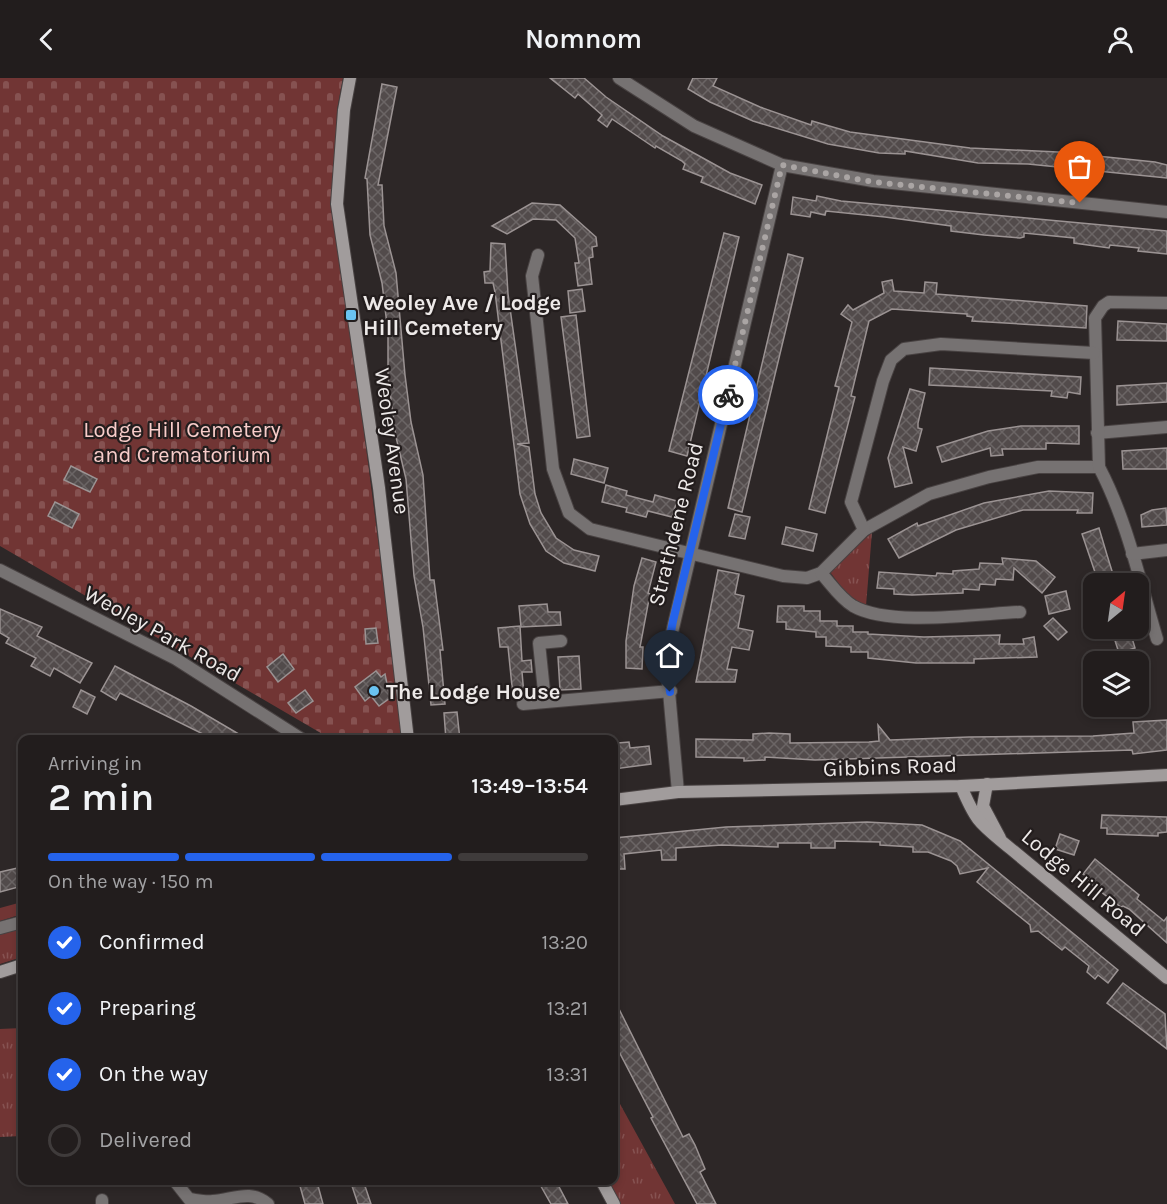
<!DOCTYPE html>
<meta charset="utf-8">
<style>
:root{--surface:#221d1d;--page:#2e2a2a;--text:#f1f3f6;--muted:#a2a2a4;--line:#3f3b3b;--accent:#2563eb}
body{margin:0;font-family:Karla,sans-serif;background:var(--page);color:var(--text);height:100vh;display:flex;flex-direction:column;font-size:22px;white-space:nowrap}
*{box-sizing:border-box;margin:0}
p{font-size:20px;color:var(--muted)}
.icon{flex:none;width:33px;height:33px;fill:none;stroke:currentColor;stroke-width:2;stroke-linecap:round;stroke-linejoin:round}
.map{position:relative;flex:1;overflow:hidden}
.sheet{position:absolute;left:18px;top:657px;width:600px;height:450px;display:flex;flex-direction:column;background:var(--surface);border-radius:12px;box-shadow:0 3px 9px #0003,0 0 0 2px var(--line)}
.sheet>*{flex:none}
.needle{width:39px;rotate:29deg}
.tools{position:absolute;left:1083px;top:495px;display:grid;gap:12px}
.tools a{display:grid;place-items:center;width:66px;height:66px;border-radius:12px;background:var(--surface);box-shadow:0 3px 9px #0003,0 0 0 2px var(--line);font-size:30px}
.pin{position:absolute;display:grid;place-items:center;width:51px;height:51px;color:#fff;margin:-62px -26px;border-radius:50% 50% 50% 0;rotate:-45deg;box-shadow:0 0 6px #0007}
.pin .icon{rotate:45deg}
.courier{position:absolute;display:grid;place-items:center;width:60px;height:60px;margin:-30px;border:4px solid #2563eb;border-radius:50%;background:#fff;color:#222;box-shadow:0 2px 8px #0007}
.head em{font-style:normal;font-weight:600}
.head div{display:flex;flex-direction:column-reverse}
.head{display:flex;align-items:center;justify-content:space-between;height:102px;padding:0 30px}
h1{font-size:39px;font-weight:600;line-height:45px}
.bar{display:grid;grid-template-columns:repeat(4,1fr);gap:9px 6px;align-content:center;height:72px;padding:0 30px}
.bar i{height:8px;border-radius:4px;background:var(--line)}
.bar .current{background:var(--accent)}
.bar p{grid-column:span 4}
ol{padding:0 30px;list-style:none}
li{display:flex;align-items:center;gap:18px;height:66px}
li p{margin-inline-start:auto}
li .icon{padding:6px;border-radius:50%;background:var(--accent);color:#fff;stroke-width:4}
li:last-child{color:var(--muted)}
li i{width:33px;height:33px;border:3px solid var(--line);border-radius:50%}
header{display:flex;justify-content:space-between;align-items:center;height:78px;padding:0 30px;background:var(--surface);font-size:27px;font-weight:600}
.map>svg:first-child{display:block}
.grass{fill:url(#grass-tufts)}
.cemetery{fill:url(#cemetery-stones)}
.building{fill:url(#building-cross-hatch);stroke:#9b9393;stroke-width:1.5}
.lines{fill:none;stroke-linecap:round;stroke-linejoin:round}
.street-casing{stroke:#484242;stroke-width:14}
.secondary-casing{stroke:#484242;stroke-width:14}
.street{stroke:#767272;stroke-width:12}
.secondary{stroke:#a19c9c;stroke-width:12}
.done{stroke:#aaa5a4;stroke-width:6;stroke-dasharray:0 10.8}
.route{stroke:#2563eb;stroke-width:8}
.poi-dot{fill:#6ac3f1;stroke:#231d1d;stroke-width:2}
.labels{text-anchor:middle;stroke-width:4.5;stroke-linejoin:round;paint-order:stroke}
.poi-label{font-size:22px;font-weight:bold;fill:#ede9e8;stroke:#231d1d;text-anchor:start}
.park-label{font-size:22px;fill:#f8cdca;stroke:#231d1d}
.street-label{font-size:22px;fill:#ede9e8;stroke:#231d1d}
</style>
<header><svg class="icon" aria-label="back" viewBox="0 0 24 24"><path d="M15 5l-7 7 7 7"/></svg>Nomnom<svg class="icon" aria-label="person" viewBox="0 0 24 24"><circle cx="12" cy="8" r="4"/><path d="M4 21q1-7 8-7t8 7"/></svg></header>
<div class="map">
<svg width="1167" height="1126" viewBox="0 0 1167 1126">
<defs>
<pattern id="grass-tufts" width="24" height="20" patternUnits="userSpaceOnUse" patternTransform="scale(1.5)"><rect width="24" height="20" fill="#713534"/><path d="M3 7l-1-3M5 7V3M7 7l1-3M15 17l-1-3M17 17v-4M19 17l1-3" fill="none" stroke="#865251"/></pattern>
<pattern id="cemetery-stones" width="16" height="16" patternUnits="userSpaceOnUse" patternTransform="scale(1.5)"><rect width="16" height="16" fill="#713534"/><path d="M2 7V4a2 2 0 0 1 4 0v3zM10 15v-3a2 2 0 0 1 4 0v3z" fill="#865251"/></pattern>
<pattern id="building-cross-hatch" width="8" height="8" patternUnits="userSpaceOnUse" patternTransform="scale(1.5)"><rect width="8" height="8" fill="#524b4b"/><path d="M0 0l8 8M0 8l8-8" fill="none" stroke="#6b6565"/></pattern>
</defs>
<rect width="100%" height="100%" fill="#2d2727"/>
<g class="grass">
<path d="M 872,454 L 866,528 L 848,518 L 830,494 Z"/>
<path d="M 22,824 L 22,836 L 0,843 L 0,830 Z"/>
<path d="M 22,851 L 22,879 L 0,886 L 0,856 Z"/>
<path d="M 22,950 L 22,1058 L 0,1059 L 0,951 Z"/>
<path d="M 614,1015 L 675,1126 L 620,1126 L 608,1103 L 614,1102 Z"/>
</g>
<path class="cemetery" d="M 0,0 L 343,0 L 337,32 L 335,131 L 404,661 L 331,661 L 0,468 Z"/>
<g class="building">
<path d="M 550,0 L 584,0 L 606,19 L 663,58 L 730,95 L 762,107 L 755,126 L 701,104 L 703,99 L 683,91 L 685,86 L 682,83 L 656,68 L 655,70 L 612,41 L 607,49 L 598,42 L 602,37 L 578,16 L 575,20 Z"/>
<path d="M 693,0 L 717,0 L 713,8 L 760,29 L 811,47 L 812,43 L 850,54 L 970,70 L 1058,74 L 1155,84 L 1167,87 L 1167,100 L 1028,86 L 978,85 L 905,73 L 905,76 L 879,75 L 828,66 L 753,43 L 710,24 L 688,11 Z"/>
<path d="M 382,6 L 397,9 L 378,107 L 382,107 L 384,148 L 396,195 L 405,297 L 411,344 L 423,397 L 430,502 L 434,502 L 443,572 L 440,572 L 445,626 L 431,627 L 423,549 L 414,498 L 406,401 L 396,359 L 388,299 L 388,255 L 382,205 L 370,157 L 367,101 L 365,100 Z"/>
<path d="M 817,118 L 841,123 L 1167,153 L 1167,176 L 1138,173 L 1139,170 L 1110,167 L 1109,170 L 1074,165 L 1074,160 L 1024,155 L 1024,159 L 1020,160 L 984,157 L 951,153 L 951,148 L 885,139 L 826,133 L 825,137 L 811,134 L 810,139 L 791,136 L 793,119 L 816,123 Z"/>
<path d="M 532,125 L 560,127 L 596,159 L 597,168 L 592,169 L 593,179 L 589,180 L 592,206 L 578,208 L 575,185 L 579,185 L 575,160 L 556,142 L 533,141 L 507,156 L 492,148 Z"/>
<path d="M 724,155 L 739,159 L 687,378 L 669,373 Z"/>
<path d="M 491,165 L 505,166 L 508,216 L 529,365 L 517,366 L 529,369 L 535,416 L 541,435 L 556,460 L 574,472 L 599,478 L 595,493 L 564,485 L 546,473 L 530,446 L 520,416 L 495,214 L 493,205 L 485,205 L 484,194 L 490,193 Z"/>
<path d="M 788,176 L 803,180 L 742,434 L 728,430 Z"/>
<path d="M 892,202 L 894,213 L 924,215 L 925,204 L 937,205 L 936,216 L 1087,228 L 1086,250 L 972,243 L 973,239 L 967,238 L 967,236 L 892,231 L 869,243 L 851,318 L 855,319 L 825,435 L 809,431 L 839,309 L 835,308 L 852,244 L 841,236 L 848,227 L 853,232 L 884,215 L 882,204 Z"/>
<path d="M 582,211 L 585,233 L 570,235 L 568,213 Z"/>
<path d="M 576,237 L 590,358 L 577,360 L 561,239 Z"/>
<path d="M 1118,243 L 1167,246 L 1167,263 L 1117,262 Z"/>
<path d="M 930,290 L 1081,299 L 1080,316 L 1068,314 L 1067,320 L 1051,318 L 1052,313 L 929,307 Z"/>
<path d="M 1167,305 L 1167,324 L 1117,327 L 1117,308 Z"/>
<path d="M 910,311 L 925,315 L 918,345 L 918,350 L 922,351 L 916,373 L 903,369 L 912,405 L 895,409 L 888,380 Z"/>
<path d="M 1021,348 L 1079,348 L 1079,366 L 1046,365 L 1046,371 L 1002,371 L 1003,377 L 991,378 L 990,370 L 942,384 L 937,369 L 988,353 Z"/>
<path d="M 1167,370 L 1167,391 L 1123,391 L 1122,373 Z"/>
<path d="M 574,381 L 608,390 L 604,405 L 571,396 Z"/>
<path d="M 71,388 L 97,401 L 90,414 L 64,402 Z"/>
<path d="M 606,407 L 627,413 L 626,417 L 653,424 L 655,417 L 677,423 L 672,439 L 648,433 L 646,439 L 626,434 L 627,430 L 602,424 Z"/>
<path d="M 1049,413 L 1093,415 L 1092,435 L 1077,435 L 1078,432 L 1023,432 L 956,452 L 899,480 L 888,461 L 917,445 L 918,448 L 984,425 Z"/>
<path d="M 55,424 L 79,436 L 72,450 L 48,438 Z"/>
<path d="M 1166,430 L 1167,447 L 1142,449 L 1141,437 L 1152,432 Z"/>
<path d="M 735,436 L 750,439 L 745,461 L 729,458 Z"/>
<path d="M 786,449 L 817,456 L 813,473 L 782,466 Z"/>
<path d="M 1099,450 L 1107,477 L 1116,506 L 1099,506 L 1082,456 Z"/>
<path d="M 642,480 L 656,484 L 648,515 L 650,516 L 640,569 L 643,569 L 642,591 L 626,590 L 626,563 L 634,508 Z"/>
<path d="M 1002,480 L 1036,483 L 1055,499 L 1042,515 L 1014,490 L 1013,502 L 996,501 L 995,507 L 980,506 L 979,512 L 963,511 L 963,515 L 912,517 L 894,516 L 894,511 L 877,510 L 879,494 L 936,498 L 937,495 L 953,496 L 953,493 L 979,491 L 980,485 L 1003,486 Z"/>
<path d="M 718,492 L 739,496 L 735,516 L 744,518 L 738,550 L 753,553 L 749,572 L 732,569 L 727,591 L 737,592 L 735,604 L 696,604 Z"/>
<path d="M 1066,513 L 1070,531 L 1049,536 L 1045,518 Z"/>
<path d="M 547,526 L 548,534 L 560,534 L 561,547 L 521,549 L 519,528 Z"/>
<path d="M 778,528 L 804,528 L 804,533 L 820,533 L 820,543 L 837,543 L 837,548 L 853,548 L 853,554 L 868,554 L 868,556 L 924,559 L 1000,557 L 999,566 L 1024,566 L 1023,561 L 1034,559 L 1037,579 L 974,581 L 974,585 L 916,585 L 868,580 L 868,574 L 851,574 L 851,569 L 826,568 L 826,559 L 816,559 L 816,554 L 786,551 L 786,544 L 777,544 Z"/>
<path d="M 0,531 L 42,549 L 37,558 L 92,585 L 80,605 L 54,590 L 50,598 L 31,588 L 36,580 L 6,565 L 9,560 L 0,555 Z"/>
<path d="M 1053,540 L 1067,554 L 1058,562 L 1044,548 Z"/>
<path d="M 520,548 L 522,583 L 531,582 L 532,594 L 522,594 L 524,617 L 513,618 L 508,569 L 500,569 L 498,550 Z"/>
<path d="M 376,550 L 378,565 L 366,566 L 365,551 Z"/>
<path d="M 1111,550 L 1129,550 L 1135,570 L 1119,575 Z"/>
<path d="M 283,576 L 294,591 L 278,604 L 267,589 Z"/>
<path d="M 579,578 L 581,611 L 560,612 L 558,579 Z"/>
<path d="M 115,588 L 191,628 L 249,662 L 215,662 L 120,615 L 116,622 L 101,613 Z"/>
<path d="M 376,593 L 381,599 L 385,596 L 390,620 L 379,628 L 371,618 L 365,623 L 355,609 Z"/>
<path d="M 81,612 L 95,619 L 87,636 L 73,629 Z"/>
<path d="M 305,612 L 313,623 L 296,635 L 288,625 Z"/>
<path d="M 457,634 L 460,662 L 446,662 L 444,635 Z"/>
<path d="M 1167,642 L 1167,672 L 1133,676 L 1132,672 L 815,682 L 765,679 L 765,682 L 744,683 L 744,680 L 696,679 L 696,661 L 753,662 L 753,656 L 769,655 L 790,656 L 790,665 L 869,664 L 879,663 L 878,647 L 890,662 L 969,659 L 1093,658 L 1134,655 L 1133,644 Z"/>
<path d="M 629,664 L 630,670 L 649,668 L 651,686 L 614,691 L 614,676 L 619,675 L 618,665 Z"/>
<path d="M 1102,737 L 1167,739 L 1167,754 L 1158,755 L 1158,758 L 1107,756 L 1107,750 L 1101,750 Z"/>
<path d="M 867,744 L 922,747 L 960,763 L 1118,892 L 1108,905 L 1098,897 L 1095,901 L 1087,894 L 1089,888 L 1065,869 L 1062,872 L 1038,853 L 1031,854 L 1030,847 L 977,804 L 988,790 L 960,796 L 957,788 L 951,783 L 928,774 L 913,774 L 913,769 L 880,767 L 880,764 L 835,763 L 835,770 L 811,770 L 811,765 L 778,765 L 778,769 L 722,767 L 676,770 L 676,782 L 662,782 L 661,772 L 624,776 L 625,791 L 614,791 L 614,760 L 726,749 Z"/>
<path d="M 1060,756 L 1079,763 L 1074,777 L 1055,771 Z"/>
<path d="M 1095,781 L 1139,817 L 1137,821 L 1164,843 L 1167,839 L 1167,865 L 1129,831 L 1123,828 L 1121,829 L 1088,804 L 1090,801 L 1083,796 Z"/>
<path d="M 22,789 L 22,808 L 0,814 L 0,794 Z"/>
<path d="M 1123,905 L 1165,936 L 1167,971 L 1107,925 Z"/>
<path d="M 614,921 L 683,1059 L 689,1056 L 695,1067 L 705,1091 L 700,1094 L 716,1126 L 697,1126 L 651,1040 L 653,1039 L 614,964 Z"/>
<path d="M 350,1102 L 363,1102 L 371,1126 L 358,1126 Z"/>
<path d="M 538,1103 L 556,1103 L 568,1126 L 551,1126 Z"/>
<path d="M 317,1104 L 323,1126 L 305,1126 L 300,1108 Z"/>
</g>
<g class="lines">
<defs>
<g id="street">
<path d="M 619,0 L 694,48 L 782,87 L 873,103 L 1167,134"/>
<path d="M 538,177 L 532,198 L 553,391 L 569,435 L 590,451 L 783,498 L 807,500 L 821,495 L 864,452 L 929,416 L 989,399 L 1038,389 L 1099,389 C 1127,442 1140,504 1157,561"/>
<path d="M 1097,355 L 1167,349"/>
<path d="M 1099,389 L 1095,240 L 1103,228 L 1109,224 L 1167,225"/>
<path d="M 864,452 L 851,424 L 883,303 L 891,282 L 904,271 L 941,266 L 1094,275"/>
<path d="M 1132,476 L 1167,472"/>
<path d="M 0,492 L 176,581 L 303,662"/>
<path d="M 821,495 C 831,506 840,520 853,528 C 889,549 977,536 1020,534"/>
<path d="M 545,623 L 539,565 L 561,563"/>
<path d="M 523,626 L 671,613"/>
<path d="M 678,714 L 666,580 L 782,87"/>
<path d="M 0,850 L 22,844"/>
<path d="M 174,1102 L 189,1121 C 197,1122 205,1124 213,1123 C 235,1121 250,1111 268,1126"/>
<path d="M 102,1122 L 102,1126"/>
</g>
<g id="secondary">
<path d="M 350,0 L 344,32 L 337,126 L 379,410 L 408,662"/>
<path d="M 987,706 L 983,728 L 1000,760"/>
<path d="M 961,708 C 977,746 980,745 1011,771 L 1167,900"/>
<path d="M 614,722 L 678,714 L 961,708 L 1167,697"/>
<path d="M 0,894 L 22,887"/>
<path d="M 601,1102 L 614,1126"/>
</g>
</defs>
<use href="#street" class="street-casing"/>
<use href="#secondary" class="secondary-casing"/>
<use href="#street" class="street"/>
<use href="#secondary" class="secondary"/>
</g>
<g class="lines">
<path class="done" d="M 728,317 L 782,87 L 873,104 L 1080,125"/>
<path class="route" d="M 670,614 L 666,580 L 673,543 L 728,317"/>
</g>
<g class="poi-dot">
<rect x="345" y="231" width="12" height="12" rx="3"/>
<circle cx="374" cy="613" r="6"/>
</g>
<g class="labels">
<g class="poi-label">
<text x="363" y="232">Weoley Ave / Lodge<tspan x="363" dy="25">Hill Cemetery</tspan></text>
<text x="386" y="621">The Lodge House</text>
</g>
<g class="park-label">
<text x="182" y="359">Lodge Hill Cemetery<tspan x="182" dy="25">and Crematorium</tspan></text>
</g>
<g class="street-label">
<text transform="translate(393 363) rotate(82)" y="8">Weoley Avenue</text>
<text transform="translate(675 446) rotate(-76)" y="8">Strathdene Road</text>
<text transform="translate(163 555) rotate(29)" y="8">Weoley Park Road</text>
<text transform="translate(890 688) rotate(-2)" y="8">Gibbins Road</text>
<text transform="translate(1084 804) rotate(40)" y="8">Lodge Hill Road</text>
</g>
</g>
</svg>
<div class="tools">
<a><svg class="needle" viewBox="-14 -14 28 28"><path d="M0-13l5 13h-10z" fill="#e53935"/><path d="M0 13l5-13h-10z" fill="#a2a2a4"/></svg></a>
<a><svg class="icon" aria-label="layers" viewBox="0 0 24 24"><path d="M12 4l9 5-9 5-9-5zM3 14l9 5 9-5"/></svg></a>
</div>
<div class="pin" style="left:1080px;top:125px;background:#ea580c"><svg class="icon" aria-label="bag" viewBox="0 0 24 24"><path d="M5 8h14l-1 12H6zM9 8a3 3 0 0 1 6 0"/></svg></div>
<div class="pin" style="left:670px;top:614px;background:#1f2937"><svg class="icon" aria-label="home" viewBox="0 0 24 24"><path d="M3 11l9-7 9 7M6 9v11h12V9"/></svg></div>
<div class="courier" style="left:728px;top:317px"><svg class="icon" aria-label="bike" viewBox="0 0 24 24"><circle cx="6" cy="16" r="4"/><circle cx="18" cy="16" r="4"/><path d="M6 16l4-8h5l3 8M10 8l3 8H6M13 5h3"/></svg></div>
<section class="sheet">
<div class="head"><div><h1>2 min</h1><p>Arriving in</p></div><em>13:49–13:54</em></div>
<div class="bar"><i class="current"></i><i class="current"></i><i class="current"></i><i></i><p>On the way · 150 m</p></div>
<ol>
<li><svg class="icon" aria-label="check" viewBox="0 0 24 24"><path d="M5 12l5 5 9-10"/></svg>Confirmed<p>13:20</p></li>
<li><svg class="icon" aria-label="check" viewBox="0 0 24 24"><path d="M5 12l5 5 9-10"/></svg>Preparing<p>13:21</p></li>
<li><svg class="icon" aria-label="check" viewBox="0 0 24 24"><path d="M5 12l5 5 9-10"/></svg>On the way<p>13:31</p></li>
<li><i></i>Delivered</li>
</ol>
</section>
</div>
